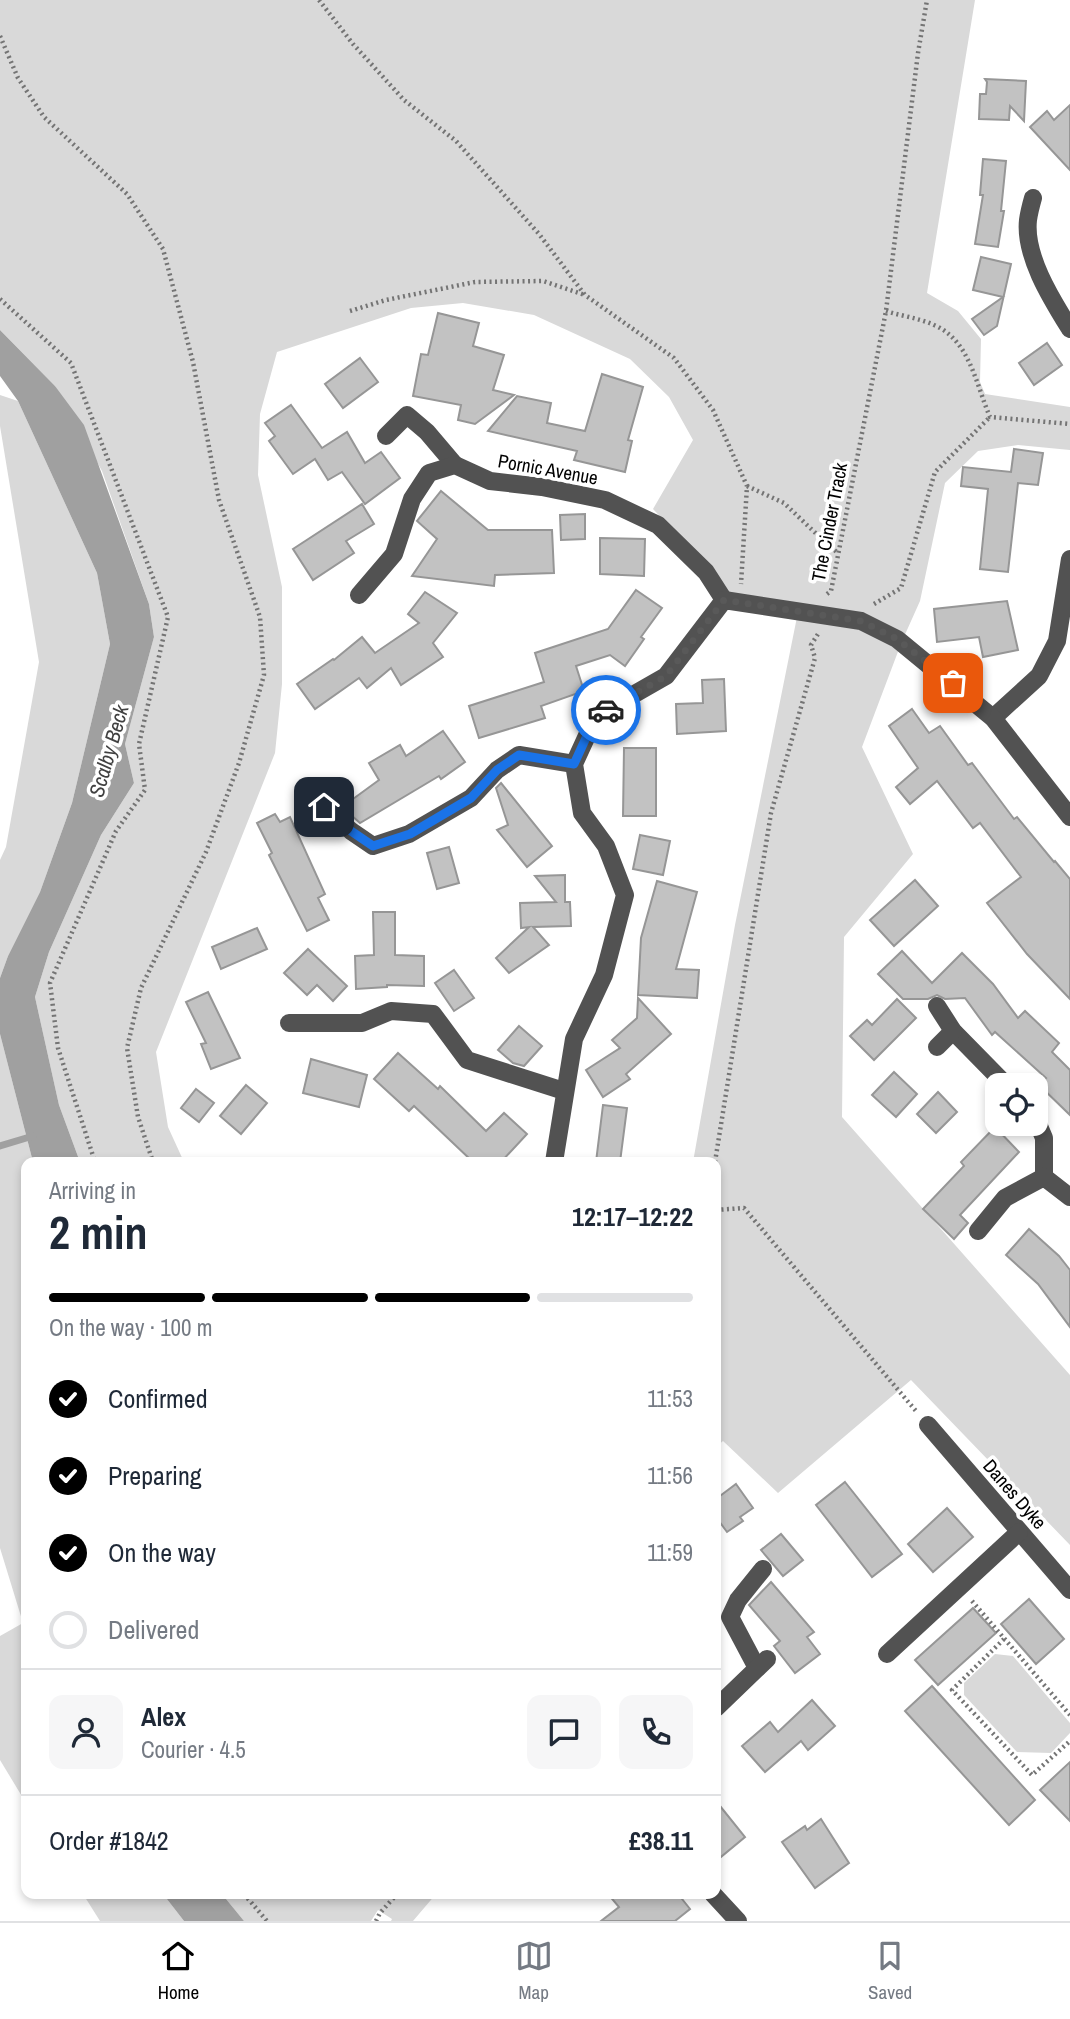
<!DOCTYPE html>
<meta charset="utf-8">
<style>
:root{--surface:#fff;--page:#f6f6f7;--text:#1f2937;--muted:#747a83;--line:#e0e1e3;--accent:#000}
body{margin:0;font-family:"Archivo Narrow",sans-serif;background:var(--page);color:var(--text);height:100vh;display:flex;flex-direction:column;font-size:26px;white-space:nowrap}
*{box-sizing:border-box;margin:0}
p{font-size:23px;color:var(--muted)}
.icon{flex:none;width:38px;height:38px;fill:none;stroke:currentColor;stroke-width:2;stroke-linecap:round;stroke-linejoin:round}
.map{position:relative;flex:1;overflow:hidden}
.details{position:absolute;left:21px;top:1157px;width:700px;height:742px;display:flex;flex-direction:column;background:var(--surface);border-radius:14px;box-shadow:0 4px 10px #0003}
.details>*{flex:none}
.tools{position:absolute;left:985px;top:1073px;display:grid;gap:14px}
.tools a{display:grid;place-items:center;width:63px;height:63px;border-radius:14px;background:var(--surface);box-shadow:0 4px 10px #0003;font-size:35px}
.pin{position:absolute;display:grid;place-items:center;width:60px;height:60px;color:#fff;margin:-30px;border-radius:14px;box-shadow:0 4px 10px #0006}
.courier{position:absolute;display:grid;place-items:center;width:70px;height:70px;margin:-35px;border:5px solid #1a73e8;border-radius:50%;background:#fff;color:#222;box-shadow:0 2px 9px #0007}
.summary em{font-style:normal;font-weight:700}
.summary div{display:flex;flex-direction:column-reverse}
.summary{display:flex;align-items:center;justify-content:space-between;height:119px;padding:0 28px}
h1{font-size:46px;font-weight:700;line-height:52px}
.bar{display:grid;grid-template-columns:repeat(4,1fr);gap:10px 7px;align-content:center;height:84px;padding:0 28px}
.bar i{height:9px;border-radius:5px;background:var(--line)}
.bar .on{background:var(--accent)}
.bar p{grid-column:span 4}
.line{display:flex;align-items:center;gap:18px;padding:0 28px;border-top:2px solid var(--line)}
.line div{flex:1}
.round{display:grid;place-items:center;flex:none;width:74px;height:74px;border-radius:14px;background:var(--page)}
ol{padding:0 28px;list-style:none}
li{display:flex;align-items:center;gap:21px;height:77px}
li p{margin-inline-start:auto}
li .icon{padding:7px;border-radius:50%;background:var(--accent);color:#fff;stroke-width:4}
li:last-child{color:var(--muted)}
li i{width:38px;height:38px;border:4px solid var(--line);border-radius:50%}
.menu{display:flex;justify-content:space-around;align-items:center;height:98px;border-top:2px solid var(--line);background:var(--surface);font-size:19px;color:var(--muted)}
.menu a{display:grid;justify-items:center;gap:4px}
.menu .on{color:var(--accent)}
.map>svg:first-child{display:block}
.green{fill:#d9d9d9}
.water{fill:#a0a0a0}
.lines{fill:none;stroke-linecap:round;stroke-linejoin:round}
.stream{stroke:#a0a0a0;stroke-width:7}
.building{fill:#c2c2c2;stroke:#969696;stroke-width:2}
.path{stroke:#747474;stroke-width:4.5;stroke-dasharray:2 3.5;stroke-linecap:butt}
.minor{stroke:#525252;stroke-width:18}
.done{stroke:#595959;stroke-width:7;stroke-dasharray:0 12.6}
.route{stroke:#1a73e8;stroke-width:9}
.labels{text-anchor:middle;stroke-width:7;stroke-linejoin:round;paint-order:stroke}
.street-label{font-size:19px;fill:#000;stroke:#fff}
.water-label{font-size:21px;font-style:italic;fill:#414141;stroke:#fff}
</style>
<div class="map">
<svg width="1070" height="1921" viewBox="0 0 1070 1921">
<rect width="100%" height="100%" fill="#fff"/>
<g class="green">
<path d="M 0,0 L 975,0 L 927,293 L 958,311 L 981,339 L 980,382 L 985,394 L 1070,407 L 1070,450 L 1018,445 L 978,451 L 945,483 L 920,601 L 903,639 L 728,596 L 710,569 L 653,509 L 693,440 L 669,397 L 630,359 L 534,315 L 463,303 L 411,308 L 277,352 L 260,414 L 258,475 L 282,587 L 282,684 L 275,753 L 156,1052 L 168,1127 L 184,1162 L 80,1162 L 59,1105 L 35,997 L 49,952 L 101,835 L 134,783 L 125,744 L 154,637 L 149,604 L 102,471 L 55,386 L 0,330 Z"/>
<path d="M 0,395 L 18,401 L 97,573 L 110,644 L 72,803 L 40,892 L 8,956 L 0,978 L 0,860 L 6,847 L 39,662 L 0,426 Z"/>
<path d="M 797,617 L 857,627 L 899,649 L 862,747 L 913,854 L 844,937 L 842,1117 L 1070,1375 L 1070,1545 L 911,1380 L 778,1493 L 723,1441 L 716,1447 L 716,1162 L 693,1162 L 735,925 Z"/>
<path d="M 0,1034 L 33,1162 L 26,1162 L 26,1803 L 0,1760 L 0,1636 L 23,1623 L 0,1548 Z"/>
<path d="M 995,1654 L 1013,1656 L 1070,1723 L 1070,1733 L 1051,1753 L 1017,1752 L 964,1695 L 964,1683 Z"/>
<path d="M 83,1894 L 163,1894 L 184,1921 L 100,1921 Z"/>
<path d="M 222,1894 L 436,1894 L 413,1921 L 391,1921 L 392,1919 L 378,1910 L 371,1921 L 244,1921 Z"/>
</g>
<g class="water">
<path d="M 0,330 L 55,386 L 84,425 L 149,604 L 154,637 L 125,744 L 134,783 L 101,835 L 49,952 L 35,997 L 59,1105 L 80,1162 L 33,1162 L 0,1034 L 0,978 L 8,956 L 40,892 L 72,803 L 110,644 L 97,573 L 18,401 L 0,376 Z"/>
<path d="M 163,1894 L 222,1894 L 244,1921 L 184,1921 Z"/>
</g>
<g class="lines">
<path class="stream" d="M 0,1146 L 33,1136"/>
</g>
<g class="building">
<path d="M 985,79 L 1026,81 L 1024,121 L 1010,106 L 1009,120 L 979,119 L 980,94 L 986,94 L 987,82 Z"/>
<path d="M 1070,105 L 1070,170 L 1030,127 L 1047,111 L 1054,120 Z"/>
<path d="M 983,159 L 1006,161 L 1001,211 L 1004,211 L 998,247 L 975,244 L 983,195 L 980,195 Z"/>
<path d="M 981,257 L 1011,264 L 997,326 L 984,335 L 972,319 L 1003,297 L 973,290 Z"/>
<path d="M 438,313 L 479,323 L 473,346 L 504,355 L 493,390 L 514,395 L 475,424 L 458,420 L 461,405 L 413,396 L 421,354 L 428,355 Z"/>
<path d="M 1047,343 L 1062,365 L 1034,385 L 1019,363 Z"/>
<path d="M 360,358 L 378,382 L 343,408 L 325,384 Z"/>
<path d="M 602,374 L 643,387 L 628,440 L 632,441 L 625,472 L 574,460 L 577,451 L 488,431 L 517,396 L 551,403 L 547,423 L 585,431 Z"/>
<path d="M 291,405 L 322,448 L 347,432 L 365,463 L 381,452 L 400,478 L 365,504 L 342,472 L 328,480 L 315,459 L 293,474 L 269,441 L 275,436 L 265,423 Z"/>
<path d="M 1014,449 L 1043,453 L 1038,485 L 1018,483 L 1008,572 L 980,569 L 988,489 L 961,486 L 963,467 L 1011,472 Z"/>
<path d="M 441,491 L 488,530 L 552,530 L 554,573 L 495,575 L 494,586 L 412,576 L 437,539 L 417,521 Z"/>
<path d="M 362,504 L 374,524 L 346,541 L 354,553 L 313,580 L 293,549 Z"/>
<path d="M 585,514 L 585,539 L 561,540 L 560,515 Z"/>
<path d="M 600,538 L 645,539 L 644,576 L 600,574 Z"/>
<path d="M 636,590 L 662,608 L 641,637 L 644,639 L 625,666 L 610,655 L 576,666 L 584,691 L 541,706 L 545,718 L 479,738 L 469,706 L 544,682 L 535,653 L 608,629 Z"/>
<path d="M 425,592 L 457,613 L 433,643 L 443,657 L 401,685 L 391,668 L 367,688 L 359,678 L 315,709 L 297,684 L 333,659 L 334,660 L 362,637 L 375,653 L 419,623 L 408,614 Z"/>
<path d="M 1007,601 L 1018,650 L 983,657 L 979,637 L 937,642 L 934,609 Z"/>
<path d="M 724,679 L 726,731 L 677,734 L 676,704 L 703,703 L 702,680 Z"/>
<path d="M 912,709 L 929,733 L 940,726 L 968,765 L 972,763 L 1014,819 L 1017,817 L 1054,862 L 1055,861 L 1070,879 L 1070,999 L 1027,954 L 987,903 L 1021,877 L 980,823 L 973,828 L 937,781 L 910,804 L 896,787 L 918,768 L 889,726 Z"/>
<path d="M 443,731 L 465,762 L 441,779 L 439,776 L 360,823 L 342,807 L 379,780 L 369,763 L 400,745 L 406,756 Z"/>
<path d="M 624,748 L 656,748 L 656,816 L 623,816 Z"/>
<path d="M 501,783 L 552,846 L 527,867 L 497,830 L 508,825 L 496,788 Z"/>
<path d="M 275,814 L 280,822 L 290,817 L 325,894 L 318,898 L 329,920 L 307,931 L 269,855 L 272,853 L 257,823 Z"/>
<path d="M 640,835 L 670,841 L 663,875 L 633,869 Z"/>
<path d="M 449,847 L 459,883 L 437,889 L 427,853 Z"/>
<path d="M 565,875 L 565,902 L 570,902 L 571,926 L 533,927 L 549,945 L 509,973 L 496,958 L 529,927 L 521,928 L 520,903 L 556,902 L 535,876 Z"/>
<path d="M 915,880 L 938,906 L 894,946 L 870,920 Z"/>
<path d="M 657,881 L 697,892 L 676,969 L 699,970 L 697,998 L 638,995 L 641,938 Z"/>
<path d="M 373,912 L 395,912 L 395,955 L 424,956 L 424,986 L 387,985 L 387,987 L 356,989 L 355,956 L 374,955 Z"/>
<path d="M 257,928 L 267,949 L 221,969 L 212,947 Z"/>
<path d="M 308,949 L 347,986 L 333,1001 L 317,985 L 307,995 L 284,973 Z"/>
<path d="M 902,951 L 932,983 L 962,953 L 993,984 L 1018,1018 L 1025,1011 L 1059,1043 L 1052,1052 L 1070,1070 L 1070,1115 L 1039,1085 L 1046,1078 L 995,1032 L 992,1035 L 965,998 L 945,999 L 937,995 L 928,999 L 903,999 L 878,974 Z"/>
<path d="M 454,970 L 474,998 L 454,1011 L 435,983 Z"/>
<path d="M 208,992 L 240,1058 L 211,1069 L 201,1044 L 206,1043 L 186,1002 Z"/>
<path d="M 638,998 L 671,1034 L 626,1074 L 630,1079 L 603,1097 L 586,1070 L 620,1048 L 612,1040 L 637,1018 Z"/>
<path d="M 897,999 L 916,1018 L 874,1060 L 850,1036 L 867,1020 L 872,1025 Z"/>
<path d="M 519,1026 L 542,1046 L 524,1066 L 513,1063 L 498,1050 Z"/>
<path d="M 398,1053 L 438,1089 L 440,1086 L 486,1131 L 504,1113 L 527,1134 L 501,1162 L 473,1162 L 414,1106 L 409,1111 L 374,1079 Z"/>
<path d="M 311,1059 L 367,1075 L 359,1107 L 303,1093 Z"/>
<path d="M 894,1072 L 917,1094 L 896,1117 L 872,1095 Z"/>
<path d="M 246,1085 L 267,1103 L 241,1134 L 220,1116 Z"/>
<path d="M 196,1089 L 214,1103 L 199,1122 L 181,1108 Z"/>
<path d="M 938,1092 L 957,1112 L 936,1133 L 917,1114 Z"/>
<path d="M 603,1105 L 627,1108 L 620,1162 L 596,1162 Z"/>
<path d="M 995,1127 L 1019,1152 L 960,1215 L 968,1223 L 954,1239 L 923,1209 L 964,1166 L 961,1162 Z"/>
<path d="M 1029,1229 L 1059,1256 L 1070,1270 L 1070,1327 L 1038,1284 L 1006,1255 Z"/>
<path d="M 845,1482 L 902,1554 L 872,1577 L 816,1505 Z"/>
<path d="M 736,1484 L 753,1508 L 740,1517 L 743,1521 L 727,1532 L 716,1517 L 716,1499 Z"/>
<path d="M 947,1508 L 973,1537 L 933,1572 L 908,1544 Z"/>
<path d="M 781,1534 L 803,1560 L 783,1576 L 761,1550 Z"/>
<path d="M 771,1582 L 814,1632 L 807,1637 L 820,1654 L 795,1673 L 774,1646 L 780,1641 L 749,1605 Z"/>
<path d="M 1029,1599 L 1064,1639 L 1036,1664 L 1001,1624 Z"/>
<path d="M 973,1608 L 996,1633 L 938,1685 L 915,1660 Z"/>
<path d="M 932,1686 L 1035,1800 L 1009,1825 L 905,1711 Z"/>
<path d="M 812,1700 L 835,1726 L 808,1750 L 801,1741 L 765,1772 L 742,1746 L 770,1722 L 778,1732 Z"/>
<path d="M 1070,1762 L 1070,1821 L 1040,1790 Z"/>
<path d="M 716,1801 L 745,1837 L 716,1861 Z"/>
<path d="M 821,1819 L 849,1863 L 815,1888 L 782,1842 L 805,1826 L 807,1830 Z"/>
<path d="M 608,1894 L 678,1894 L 690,1909 L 675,1921 L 601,1921 L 619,1907 Z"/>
</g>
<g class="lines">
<g class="path">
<path d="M 319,0 L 353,44 L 404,100 L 456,141 L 539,234 L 585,295 L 674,358 L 713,410 L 747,486 L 741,584"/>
<path d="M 0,36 L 18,78 L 44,117 L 127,194 L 163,249 L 193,362 L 219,500 L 260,617 L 264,675 L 239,763 L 206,852 L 141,988 L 127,1048 L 138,1117 L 153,1162"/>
<path d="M 0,299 L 71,363 L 168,617 L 139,744 L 145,790 L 116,831 L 50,983 L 58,1048 L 95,1162"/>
<path d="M 350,311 L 386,300 L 475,282 L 543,281 L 585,295"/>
<path d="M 886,311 C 901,316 919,318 934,325 C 970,340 976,385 990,417 L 1070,424"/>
<path d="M 747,486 L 784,503 L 828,545 L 838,553"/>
<path d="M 827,594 L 831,591 L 886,311 L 918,53 L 927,0"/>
<path d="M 874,604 L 901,588 L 935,472 L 990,417"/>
<path d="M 715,1162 L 771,813 L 815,658 L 811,645 L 818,634"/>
<path d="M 716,1210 L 744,1208 L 916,1411"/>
<path d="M 972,1601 L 1070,1715"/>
<path d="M 1004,1639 L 952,1690 L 1032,1775 L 1070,1741"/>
<path d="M 244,1894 L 267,1921"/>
<path d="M 376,1921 L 380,1913 L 397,1894"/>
</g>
<g class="minor">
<path d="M 1033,198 C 1031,205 1029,213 1028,220 C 1024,256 1052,300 1070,329"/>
<path d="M 386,436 L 407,415 L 427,432 L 455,465"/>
<path d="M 359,595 L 394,554 L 412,499 L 429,473 L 455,465 L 490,481 L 542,487 L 605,500 L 658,525 L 706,572 L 724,600"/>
<path d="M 993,718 L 1039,676 L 1057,641 L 1070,559"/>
<path d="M 325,807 L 351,831 L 373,846 L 409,834 L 471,798 L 497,770 L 519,755 L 574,764"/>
<path d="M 937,1006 L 953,1031 L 1006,1085"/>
<path d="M 289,1023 L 362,1023 L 391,1011 L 433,1014 L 467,1060 L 564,1091"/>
<path d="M 937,1047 L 953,1031"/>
<path d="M 1036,1119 L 1044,1138 L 1044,1177"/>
<path d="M 554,1162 L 574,1039 L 604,975 L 625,895 L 606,846 L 582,813 L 574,764 L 596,716 L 666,676 L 724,600 L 861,621 L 897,639 L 993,718 L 1070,817"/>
<path d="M 978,1231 L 1005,1198 L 1044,1177 L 1070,1197"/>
<path d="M 928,1425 L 1070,1590"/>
<path d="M 887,1654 L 1019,1532"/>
<path d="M 757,1668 L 730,1617 L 738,1600 L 763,1569"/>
<path d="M 716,1708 L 767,1659"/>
<path d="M 713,1894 L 738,1921"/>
</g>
</g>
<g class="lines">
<path class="done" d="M 606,710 L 666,676 L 724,600 L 861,621 L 897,639 L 953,683"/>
<path class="route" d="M 324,807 L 351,831 L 373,846 L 410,834 L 471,798 L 497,770 L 519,755 L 574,764 L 596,716 L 606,710"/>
</g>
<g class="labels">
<g class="street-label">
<text transform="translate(548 469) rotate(10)" y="7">Pornic Avenue</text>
<text transform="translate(829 522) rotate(-79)" y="7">The Cinder Track</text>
<text transform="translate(1015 1494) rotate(49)" y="7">Danes Dyke</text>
</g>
<g class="water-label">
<text transform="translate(109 751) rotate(-74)" y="7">Scalby Beck</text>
</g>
</g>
</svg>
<div class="tools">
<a><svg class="icon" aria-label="locate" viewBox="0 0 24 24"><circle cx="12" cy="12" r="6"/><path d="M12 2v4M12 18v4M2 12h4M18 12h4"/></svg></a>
</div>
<div class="pin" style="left:953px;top:683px;background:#ea580c"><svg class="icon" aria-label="bag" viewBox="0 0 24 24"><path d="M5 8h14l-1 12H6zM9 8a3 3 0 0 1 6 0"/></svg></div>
<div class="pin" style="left:324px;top:807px;background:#1f2937"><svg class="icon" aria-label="home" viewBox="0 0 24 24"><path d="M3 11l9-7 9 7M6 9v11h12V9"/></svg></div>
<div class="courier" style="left:606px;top:710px"><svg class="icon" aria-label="car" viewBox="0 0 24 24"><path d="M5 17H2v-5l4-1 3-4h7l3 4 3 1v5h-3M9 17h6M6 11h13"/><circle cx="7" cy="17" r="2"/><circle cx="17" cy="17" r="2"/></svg></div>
<section class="details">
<div class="summary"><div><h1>2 min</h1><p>Arriving in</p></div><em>12:17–12:22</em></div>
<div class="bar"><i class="on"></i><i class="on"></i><i class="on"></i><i></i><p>On the way · 100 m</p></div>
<ol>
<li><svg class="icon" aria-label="check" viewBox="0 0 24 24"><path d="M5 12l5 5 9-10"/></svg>Confirmed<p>11:53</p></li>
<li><svg class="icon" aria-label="check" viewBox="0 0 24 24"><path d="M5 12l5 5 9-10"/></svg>Preparing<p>11:56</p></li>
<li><svg class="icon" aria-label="check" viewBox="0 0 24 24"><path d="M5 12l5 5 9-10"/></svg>On the way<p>11:59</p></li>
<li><i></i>Delivered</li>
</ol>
<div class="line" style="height:126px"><a class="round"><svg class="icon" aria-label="person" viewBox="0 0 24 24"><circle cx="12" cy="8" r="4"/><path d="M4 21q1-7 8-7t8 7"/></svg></a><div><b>Alex</b><p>Courier · 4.5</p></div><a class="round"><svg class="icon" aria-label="chat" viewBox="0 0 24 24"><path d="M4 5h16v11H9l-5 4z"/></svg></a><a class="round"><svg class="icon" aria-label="phone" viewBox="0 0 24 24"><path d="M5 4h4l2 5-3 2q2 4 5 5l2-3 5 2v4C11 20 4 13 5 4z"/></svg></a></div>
<div class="line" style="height:91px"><div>Order #1842</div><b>£38.11</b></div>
</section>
</div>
<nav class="menu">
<a class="on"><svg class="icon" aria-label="home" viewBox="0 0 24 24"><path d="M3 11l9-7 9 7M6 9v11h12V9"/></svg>Home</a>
<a><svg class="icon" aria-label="map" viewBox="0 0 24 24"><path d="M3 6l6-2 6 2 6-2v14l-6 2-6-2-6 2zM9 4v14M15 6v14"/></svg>Map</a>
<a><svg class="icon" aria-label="saved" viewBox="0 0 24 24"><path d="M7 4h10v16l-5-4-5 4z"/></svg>Saved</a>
</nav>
